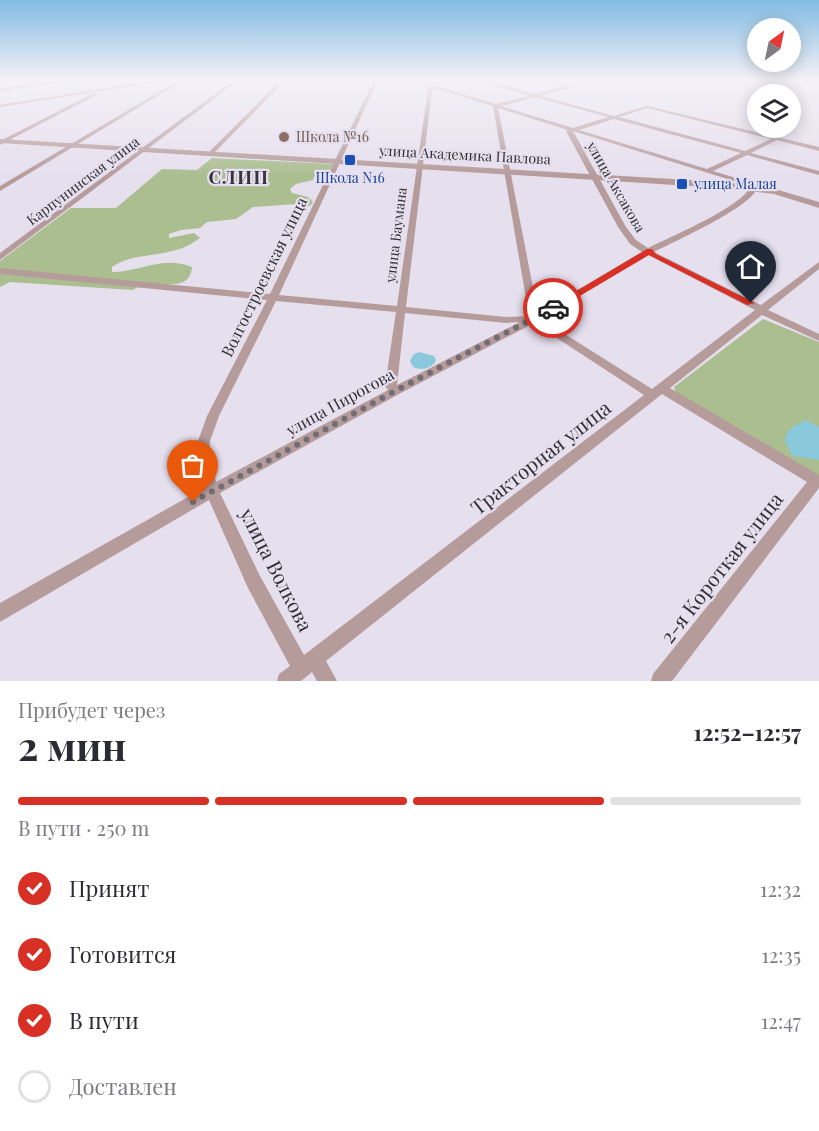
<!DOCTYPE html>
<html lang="ru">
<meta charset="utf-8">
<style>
:root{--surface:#fff;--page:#f7f7f7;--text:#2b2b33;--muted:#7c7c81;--line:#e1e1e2;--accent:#d93025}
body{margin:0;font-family:"Playfair Display",serif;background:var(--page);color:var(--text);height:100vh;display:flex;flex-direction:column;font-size:22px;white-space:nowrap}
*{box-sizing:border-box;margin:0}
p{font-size:20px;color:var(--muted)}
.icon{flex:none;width:33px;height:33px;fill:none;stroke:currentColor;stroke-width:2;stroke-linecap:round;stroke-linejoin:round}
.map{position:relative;height:681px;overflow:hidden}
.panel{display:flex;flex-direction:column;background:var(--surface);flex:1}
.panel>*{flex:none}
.needle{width:39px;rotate:33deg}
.controls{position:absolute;left:747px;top:18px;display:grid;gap:12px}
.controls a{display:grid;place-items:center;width:54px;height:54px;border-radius:50%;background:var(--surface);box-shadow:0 3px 15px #0003;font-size:30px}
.pin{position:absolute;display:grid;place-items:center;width:51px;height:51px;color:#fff;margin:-62px -26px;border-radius:50% 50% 50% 0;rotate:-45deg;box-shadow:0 0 6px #0007}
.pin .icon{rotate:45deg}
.courier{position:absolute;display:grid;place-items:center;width:60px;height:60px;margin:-30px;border:4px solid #d93025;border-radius:50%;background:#fff;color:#222;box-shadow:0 2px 8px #0007}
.overview em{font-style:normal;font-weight:700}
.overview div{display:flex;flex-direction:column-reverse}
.overview{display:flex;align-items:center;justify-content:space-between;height:102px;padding:0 18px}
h1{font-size:39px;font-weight:700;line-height:45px}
.bar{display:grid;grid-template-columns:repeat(4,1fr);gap:9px 6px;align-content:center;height:72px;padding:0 18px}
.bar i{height:8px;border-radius:4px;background:var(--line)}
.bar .selected{background:var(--accent)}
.bar p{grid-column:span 4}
ol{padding:0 18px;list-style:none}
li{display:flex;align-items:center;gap:18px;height:66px}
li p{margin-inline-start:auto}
li .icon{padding:6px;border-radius:50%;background:var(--accent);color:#fff;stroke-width:4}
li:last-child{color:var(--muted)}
li i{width:33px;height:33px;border:3px solid var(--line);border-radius:50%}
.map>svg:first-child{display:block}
.green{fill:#aabe90}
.water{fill:#89c9db}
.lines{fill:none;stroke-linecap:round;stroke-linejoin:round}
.minor{fill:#b69b9b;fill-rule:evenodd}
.tertiary{fill:#b69b9b;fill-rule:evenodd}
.route{fill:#d93025}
.done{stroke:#716d75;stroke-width:6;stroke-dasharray:0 10.8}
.education-dot{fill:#8d6e63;stroke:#e6dfee;stroke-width:2}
.transit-dot{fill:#1a4fb4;stroke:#e6dfee;stroke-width:2}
.labels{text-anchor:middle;stroke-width:4.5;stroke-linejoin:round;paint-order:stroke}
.far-education-label{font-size:14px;fill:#785e54;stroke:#e6dfee;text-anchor:start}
.far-street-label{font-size:14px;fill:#322f34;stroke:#e6dfee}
.far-transit-label{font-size:14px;fill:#164399;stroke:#e6dfee}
.street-label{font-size:16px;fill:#322f34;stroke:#e6dfee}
.far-district-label{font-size:18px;font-weight:bold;letter-spacing:1.5px;fill:#39333f;stroke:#e6dfee}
.near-street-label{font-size:20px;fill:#322f34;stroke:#e6dfee}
</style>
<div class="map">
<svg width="819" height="681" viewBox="0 0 819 681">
<rect width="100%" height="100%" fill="#e6dfee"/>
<g class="green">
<path d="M 212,158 L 333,164 L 330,170 L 316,172 L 313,180 L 296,184 L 290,189 L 292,193 L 308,197 L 313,202 L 311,205 L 306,207 L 296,204 L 253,207 L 236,219 L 207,222 L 200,228 L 181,230 L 169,234 L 169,238 L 194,233 L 200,238 C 170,261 139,249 112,267 L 112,272 C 141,272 161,255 192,267 C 190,294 158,280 142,285 C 139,286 136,288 133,290 L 10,282 L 0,287 L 0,261 L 71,208 L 116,208 L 162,169 L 197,170 Z"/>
<path d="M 763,319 L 819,342 L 819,478 L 676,393 L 674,387 Z"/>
</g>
<g class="water">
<path d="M 419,352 L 434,356 L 436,360 C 432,369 421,371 413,367 L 410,361 L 414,354 Z"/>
<path d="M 806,420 L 819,427 L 819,460 L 793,456 L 785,442 C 786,427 796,426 806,420 Z"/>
</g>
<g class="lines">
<g class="minor">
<path d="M 58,80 L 71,80 L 0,91 L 0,89 Z"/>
<path d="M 157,80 L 169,80 L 0,107 L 0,105 Z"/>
<path d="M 179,80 L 184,80 L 0,191 L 0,186 Z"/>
<path d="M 234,80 L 239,80 L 0,260 L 0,253 Z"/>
<path d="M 281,80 L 286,80 L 212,155 L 208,155 L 208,153 Z"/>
<path d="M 374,80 L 378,80 L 279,295 L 397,306 L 428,89 L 432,87 L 410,80 L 417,80 L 496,104 L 530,96 L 475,80 L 483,80 L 535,94 L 564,87 L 541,80 L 549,80 L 572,87 L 540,96 L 614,116 L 647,106 L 819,147 L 819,151 L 777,140 L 751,153 L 819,171 L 819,175 L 747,155 L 713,171 L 756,184 L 762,187 L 757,188 C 752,207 673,242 654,252 L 761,305 L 819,262 L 819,269 L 768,310 L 819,334 L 819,341 L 762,315 L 670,388 L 819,475 L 819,488 L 672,681 L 651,681 L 653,674 L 807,482 L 662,394 L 326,661 L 337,681 L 317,681 L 312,672 L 301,681 L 277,681 L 279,674 L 290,666 L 248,588 L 209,500 L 0,622 L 0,603 L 204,488 L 195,454 L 198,441 L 207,416 L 267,300 L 0,274 L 0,268 L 270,294 ZM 437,89 L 493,106 L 529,316 L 506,317 L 406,307 L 432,90 ZM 535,97 L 608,117 L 573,128 L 501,106 ZM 498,108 L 568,130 L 566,131 L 618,227 L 630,244 L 642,252 L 538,313 ZM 647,108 L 771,139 L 745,151 L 619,117 ZM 614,119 L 741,153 L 707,169 L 579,130 ZM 573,131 L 750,186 C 746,205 668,238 648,248 L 636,240 L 626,227 ZM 648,255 L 755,310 L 652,389 L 541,319 ZM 276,301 L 396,312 L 385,386 L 388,390 L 216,482 L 209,454 L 210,441 L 219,416 ZM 405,313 L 506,323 L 520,322 L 397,385 ZM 534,323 L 644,395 L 304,655 L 260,576 L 220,493 L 399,394 Z"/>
<path d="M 94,93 L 98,94 L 0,145 L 0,141 Z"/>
</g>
<path class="tertiary" d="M 0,139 L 723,182 L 775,189 L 819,202 L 819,208 L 774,194 L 723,188 L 0,143 Z"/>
</g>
<linearGradient id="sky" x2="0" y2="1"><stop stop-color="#82bce3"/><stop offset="0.45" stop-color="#f4f1f7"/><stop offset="1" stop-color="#f4f1f7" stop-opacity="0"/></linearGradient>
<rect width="819" height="176" fill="url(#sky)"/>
<path class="route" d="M 647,249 L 652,249 L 656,254 L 755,303 L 747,305 L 649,255 L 556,310 L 548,308 Z"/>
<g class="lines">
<path class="done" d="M 193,502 L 395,391 L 553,308"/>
</g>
<circle class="education-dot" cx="284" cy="137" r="6"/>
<g class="transit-dot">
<rect x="344" y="154" width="12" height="12" rx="3"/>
<rect x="676" y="178" width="12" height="12" rx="3"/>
</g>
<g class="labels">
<g class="far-education-label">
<text x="296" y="142">Школа №16</text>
</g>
<g class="far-street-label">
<text transform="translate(465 155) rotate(3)" y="5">улица Академика Павлова</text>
<text transform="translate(83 181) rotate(-37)" y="5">Карпунинская улица</text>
<text transform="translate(616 187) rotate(60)" y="5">улица Аксакова</text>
<text transform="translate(396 235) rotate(-83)" y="5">улица Баумана</text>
</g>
<g class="far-transit-label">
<text x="350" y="183">Школа N16</text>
<text x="694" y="189" text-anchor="start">улица Малая</text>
</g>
<g class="street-label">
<text transform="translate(264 277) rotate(-64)" y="6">Волгостроевская улица</text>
<text transform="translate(340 402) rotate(-29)" y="6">улица Пирогова</text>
</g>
<g class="far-district-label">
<text x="239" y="184">СЛИП</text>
</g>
<g class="near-street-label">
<text transform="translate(541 458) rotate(-38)" y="7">Тракторная улица</text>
<text transform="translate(722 568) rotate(-52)" y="7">2-я Короткая улица</text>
<text transform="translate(276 570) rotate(63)" y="7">улица Волкова</text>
</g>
</g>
</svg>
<div class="controls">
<a><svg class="needle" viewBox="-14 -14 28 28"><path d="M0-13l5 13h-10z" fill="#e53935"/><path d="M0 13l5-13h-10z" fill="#7c7c81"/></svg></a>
<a><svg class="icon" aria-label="layers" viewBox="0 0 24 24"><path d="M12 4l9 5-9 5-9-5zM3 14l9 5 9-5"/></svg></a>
</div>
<div class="pin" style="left:193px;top:502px;background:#ea580c"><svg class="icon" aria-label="bag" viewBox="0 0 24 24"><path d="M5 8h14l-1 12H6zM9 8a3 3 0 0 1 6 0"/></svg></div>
<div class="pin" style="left:751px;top:303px;background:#1f2937"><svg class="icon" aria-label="home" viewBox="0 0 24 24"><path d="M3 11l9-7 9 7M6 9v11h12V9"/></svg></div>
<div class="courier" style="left:553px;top:308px"><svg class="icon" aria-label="car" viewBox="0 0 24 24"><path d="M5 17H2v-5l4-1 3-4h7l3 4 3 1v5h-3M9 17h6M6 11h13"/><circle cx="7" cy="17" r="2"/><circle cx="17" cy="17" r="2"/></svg></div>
</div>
<section class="panel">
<div class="overview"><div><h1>2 мин</h1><p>Прибудет через</p></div><em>12:52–12:57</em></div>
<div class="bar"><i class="selected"></i><i class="selected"></i><i class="selected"></i><i></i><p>В пути · 250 m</p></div>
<ol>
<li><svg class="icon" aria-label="check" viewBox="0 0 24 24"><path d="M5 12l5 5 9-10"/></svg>Принят<p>12:32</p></li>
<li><svg class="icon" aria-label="check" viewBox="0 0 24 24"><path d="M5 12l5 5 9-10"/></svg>Готовится<p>12:35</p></li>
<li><svg class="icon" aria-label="check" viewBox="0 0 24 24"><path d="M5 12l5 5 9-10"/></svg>В пути<p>12:47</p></li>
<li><i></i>Доставлен</li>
</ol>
</section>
